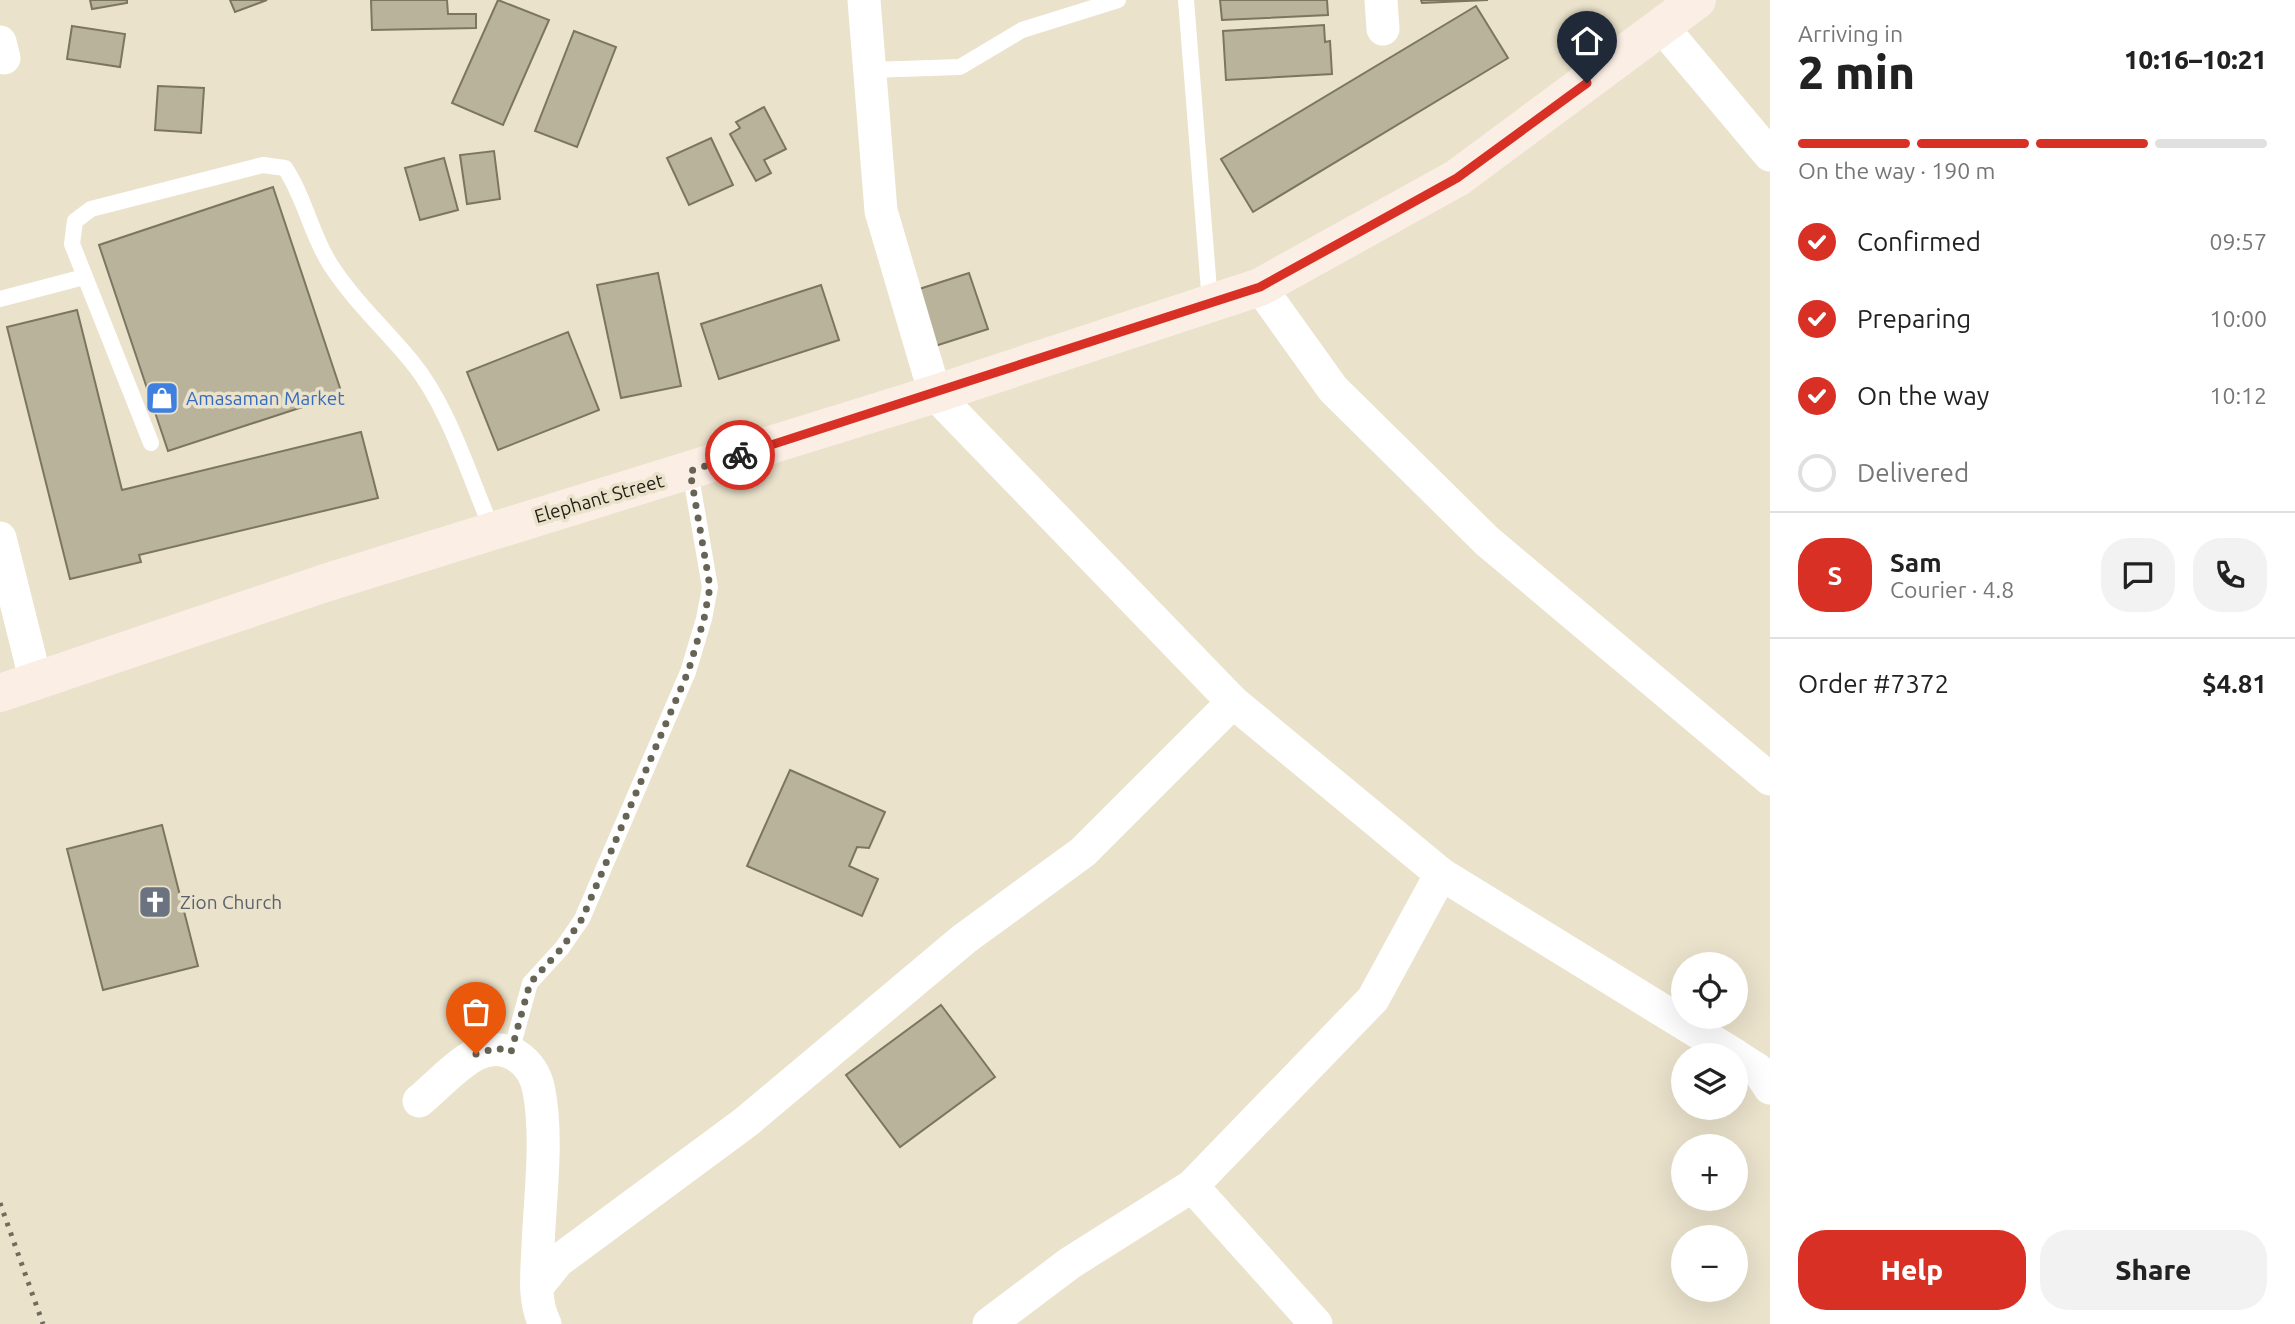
<!DOCTYPE html>
<meta charset="utf-8">
<style>
:root{--surface:#fff;--page:#f2f2f2;--text:#222;--muted:#767676;--line:#e0e0e0;--accent:#d93025}
body{margin:0;font-family:Ubuntu,sans-serif;background:var(--page);color:var(--text);height:100vh;display:flex;flex-direction:column;font-size:26px;white-space:nowrap}
*{box-sizing:border-box;margin:0}
p{font-size:23px;color:var(--muted)}
.icon{flex:none;width:38px;height:38px;fill:none;stroke:currentColor;stroke-width:2;stroke-linecap:round;stroke-linejoin:round}
.map{position:relative;flex:1;overflow:hidden}
.panel{display:flex;flex-direction:column;background:var(--surface);width:525px}
.panel>*{flex:none}
.buttons{position:absolute;left:1671px;top:952px;display:grid;gap:14px}
.buttons a{display:grid;place-items:center;width:77px;height:77px;border-radius:50%;background:var(--surface);box-shadow:0 7px 28px #0002;font-size:35px}
.pin{position:absolute;display:grid;place-items:center;width:60px;height:60px;color:#fff;margin:-72px -30px;border-radius:50% 50% 50% 0;rotate:-45deg;box-shadow:0 0 7px #0007}
.pin .icon{rotate:45deg}
.courier{position:absolute;display:grid;place-items:center;width:70px;height:70px;margin:-35px;border:5px solid #d93025;border-radius:50%;background:#fff;color:#222;box-shadow:0 2px 9px #0007}
.summary em{font-style:normal;font-weight:800}
.summary div{display:flex;flex-direction:column-reverse}
.summary{display:flex;align-items:center;justify-content:space-between;height:119px;padding:0 28px}
h1{font-size:46px;font-weight:800;line-height:52px}
.bar{display:grid;grid-template-columns:repeat(4,1fr);gap:10px 7px;align-content:center;height:84px;padding:0 28px}
.bar i{height:9px;border-radius:5px;background:var(--line)}
.bar .current{background:var(--accent)}
.bar p{grid-column:span 4}
.line{display:flex;align-items:center;gap:18px;padding:0 28px;border-top:2px solid var(--line)}
.line div{flex:1}
.round{display:grid;place-items:center;flex:none;width:74px;height:74px;border-radius:28px;background:var(--page)}
ol{padding:0 28px;list-style:none}
li{display:flex;align-items:center;gap:21px;height:77px}
li p{margin-inline-start:auto}
li .icon{padding:7px;border-radius:50%;background:var(--accent);color:#fff;stroke-width:4}
li:last-child{color:var(--muted)}
li i{width:38px;height:38px;border:4px solid var(--line);border-radius:50%}
.action{display:flex;gap:14px;margin-top:auto;padding:14px 28px}
.action a{flex:1;height:80px;border-radius:28px;background:var(--accent);color:#fff;font-size:28px;font-weight:800;line-height:80px;text-align:center}
.action a+a{background:var(--page);color:var(--text)}
main{display:flex;flex:1;min-height:0}
.map>svg:first-child{display:block}
.building{fill:#bab39c;stroke:#7c7661;stroke-width:2}
.lines{fill:none;stroke-linecap:round;stroke-linejoin:round}
.lane{stroke:#fff;stroke-width:16}
.street{stroke:#fff;stroke-width:33}
.secondary{stroke:#fbefe5;stroke-width:38}
.rail{stroke:#706b5d;stroke-width:5;stroke-dasharray:3.5 7;stroke-linecap:butt}
.done{stroke:#676355;stroke-width:7;stroke-dasharray:0 12.6}
.route{stroke:#d93025;stroke-width:9}
.labels{text-anchor:middle;stroke-width:7;stroke-linejoin:round;paint-order:stroke}
.shop-label{font-size:19px;fill:#366cbe;stroke:#eae2cb;text-anchor:start}
.street-label{font-size:19px;fill:#211e16;stroke:#eae2cb}
.worship-label{font-size:19px;fill:#5b616d;stroke:#eae2cb;text-anchor:start}
</style>
<main>
<div class="map">
<svg width="1770" height="1324" viewBox="0 0 1770 1324">
<rect width="100%" height="100%" fill="#eae2cb"/>
<g class="building">
<path d="M 90,0 L 127,0 L 127,3 L 92,9 Z"/>
<path d="M 230,0 L 267,0 L 235,12 Z"/>
<path d="M 371,0 L 447,0 L 448,14 L 476,14 L 476,28 L 372,30 Z"/>
<path d="M 498,0 L 549,20 L 503,125 L 452,103 Z"/>
<path d="M 1220,0 L 1327,0 L 1328,15 L 1222,20 Z"/>
<path d="M 1421,0 L 1488,0 L 1422,3 Z"/>
<path d="M 1476,6 L 1508,58 L 1253,212 L 1221,159 Z"/>
<path d="M 1324,25 L 1325,42 L 1330,41 L 1332,74 L 1226,80 L 1223,31 Z"/>
<path d="M 72,26 L 125,34 L 120,67 L 67,59 Z"/>
<path d="M 574,31 L 616,47 L 577,147 L 535,131 Z"/>
<path d="M 158,86 L 204,88 L 201,133 L 155,130 Z"/>
<path d="M 764,107 L 786,149 L 764,160 L 771,173 L 756,181 L 730,134 L 740,128 L 736,122 Z"/>
<path d="M 711,138 L 733,185 L 689,205 L 667,158 Z"/>
<path d="M 494,151 L 500,199 L 467,204 L 460,155 Z"/>
<path d="M 444,158 L 458,210 L 420,220 L 405,168 Z"/>
<path d="M 273,187 L 342,394 L 168,451 L 99,245 Z"/>
<path d="M 658,273 L 681,386 L 621,398 L 597,285 Z"/>
<path d="M 969,273 L 988,329 L 932,347 L 913,291 Z"/>
<path d="M 821,285 L 839,340 L 719,379 L 701,324 Z"/>
<path d="M 77,310 L 122,490 L 361,432 L 378,498 L 139,555 L 141,562 L 70,579 L 7,327 Z"/>
<path d="M 568,332 L 599,410 L 498,450 L 467,372 Z"/>
<path d="M 790,770 L 885,812 L 869,848 L 857,847 L 849,866 L 878,879 L 862,916 L 747,866 Z"/>
<path d="M 162,825 L 198,966 L 103,990 L 67,849 Z"/>
<path d="M 941,1005 L 995,1077 L 900,1147 L 846,1075 Z"/>
</g>
<g class="lines">
<g class="lane">
<path d="M 1186,0 L 1210,303"/>
<path d="M 870,70 L 960,67 L 1022,30 L 1118,0"/>
<path d="M 0,299 L 84,277"/>
<path d="M 151,443 L 72,244 L 75,221 L 91,209 L 263,165 L 285,168 C 305,198 311,234 330,264 C 353,300 385,329 412,362 C 449,407 469,476 492,529"/>
<path d="M 511,1052 L 530,983 L 562,948 L 582,919 L 688,672 L 704,619 L 710,587 L 690,471"/>
</g>
<g class="street">
<path d="M 864,0 L 881,211 L 935,394 L 1233,702 L 1441,874 L 1735,1055"/>
<path d="M 1381,0 L 1383,29"/>
<path d="M 1663,28 L 1770,155"/>
<path d="M 0,42 L 4,58"/>
<path d="M 1260,287 L 1333,389 L 1487,541 L 1770,779"/>
<path d="M 0,538 L 36,682"/>
<path d="M 1736,1056 L 1758,1070 L 1770,1088"/>
<path d="M 419,1101 C 436,1087 459,1062 477,1054 C 506,1040 534,1061 539,1091 C 548,1138 540,1197 538,1246 C 537,1271 533,1301 545,1324"/>
<path d="M 1192,1186 L 1316,1324"/>
<path d="M 537,1287 L 558,1261 L 746,1122 L 964,939 L 1083,852 L 1233,702"/>
<path d="M 989,1324 L 1070,1263 L 1192,1186 L 1373,999 L 1441,874"/>
</g>
<path class="secondary" d="M 0,693 L 325,583 L 935,394 L 1260,287 L 1457,178 L 1697,0"/>
<path class="rail" d="M 0,1203 L 43,1324"/>
</g>
<g class="lines">
<path class="done" d="M 476,1054 L 497,1048 L 511,1052 L 530,983 L 562,948 L 582,919 L 688,672 L 704,619 L 710,587 L 690,471 L 740,455"/>
<path class="route" d="M 740,455 L 1260,287 L 1457,178 L 1587,83"/>
</g>
<defs>
<symbol id="shop-square" viewBox="-11 -11 22 22"><rect x="-9" y="-9" width="18" height="18" rx="4" fill="#3f7fe0" stroke="#eae2cb"/><path d="M-5-2.5h2.3a2.7 3.5 0 0 1 5.4 0H5L5.5 6h-11ZM-1.5-2.5h3a1.5 2.3 0 0 0-3 0Z" fill="#fff"/></symbol>
<symbol id="church-square" viewBox="-11 -11 22 22"><rect x="-9" y="-9" width="18" height="18" rx="4" fill="#6b7280" stroke="#eae2cb"/><path d="M-1.2-6h2.4v3.5h3.3v2.4h-3.3V6h-2.4V-.1h-3.3v-2.4h3.3Z" fill="#fff"/></symbol>
</defs>
<g fill-rule="evenodd">
<use href="#shop-square" x="143" y="379" width="38" height="38"/>
<use href="#church-square" x="136" y="883" width="38" height="38"/>
</g>
<g class="labels">
<g class="shop-label">
<text x="186" y="405">Amasaman Market</text>
</g>
<g class="street-label">
<text transform="translate(599 498) rotate(-16)" y="7">Elephant Street</text>
</g>
<g class="worship-label">
<text x="180" y="909">Zion Church</text>
</g>
</g>
</svg>
<div class="buttons">
<a><svg class="icon" aria-label="locate" viewBox="0 0 24 24"><circle cx="12" cy="12" r="6"/><path d="M12 2v4M12 18v4M2 12h4M18 12h4"/></svg></a>
<a><svg class="icon" aria-label="layers" viewBox="0 0 24 24"><path d="M12 4l9 5-9 5-9-5zM3 14l9 5 9-5"/></svg></a>
<a>+</a>
<a>−</a>
</div>
<div class="pin" style="left:476px;top:1054px;background:#ea580c"><svg class="icon" aria-label="bag" viewBox="0 0 24 24"><path d="M5 8h14l-1 12H6zM9 8a3 3 0 0 1 6 0"/></svg></div>
<div class="pin" style="left:1587px;top:83px;background:#1f2937"><svg class="icon" aria-label="home" viewBox="0 0 24 24"><path d="M3 11l9-7 9 7M6 9v11h12V9"/></svg></div>
<div class="courier" style="left:740px;top:455px"><svg class="icon" aria-label="bike" viewBox="0 0 24 24"><circle cx="6" cy="16" r="4"/><circle cx="18" cy="16" r="4"/><path d="M6 16l4-8h5l3 8M10 8l3 8H6M13 5h3"/></svg></div>
</div>
<section class="panel">
<div class="summary"><div><h1>2 min</h1><p>Arriving in</p></div><em>10:16–10:21</em></div>
<div class="bar"><i class="current"></i><i class="current"></i><i class="current"></i><i></i><p>On the way · 190 m</p></div>
<ol>
<li><svg class="icon" aria-label="check" viewBox="0 0 24 24"><path d="M5 12l5 5 9-10"/></svg>Confirmed<p>09:57</p></li>
<li><svg class="icon" aria-label="check" viewBox="0 0 24 24"><path d="M5 12l5 5 9-10"/></svg>Preparing<p>10:00</p></li>
<li><svg class="icon" aria-label="check" viewBox="0 0 24 24"><path d="M5 12l5 5 9-10"/></svg>On the way<p>10:12</p></li>
<li><i></i>Delivered</li>
</ol>
<div class="line" style="height:126px"><b class="round" style="background:var(--accent);color:#fff">S</b><div><b>Sam</b><p>Courier · 4.8</p></div><a class="round"><svg class="icon" aria-label="chat" viewBox="0 0 24 24"><path d="M4 5h16v11H9l-5 4z"/></svg></a><a class="round"><svg class="icon" aria-label="phone" viewBox="0 0 24 24"><path d="M5 4h4l2 5-3 2q2 4 5 5l2-3 5 2v4C11 20 4 13 5 4z"/></svg></a></div>
<div class="line" style="height:91px"><div>Order #7372</div><b>$4.81</b></div>
<div class="action"><a>Help</a><a>Share</a></div>
</section>
</main>
